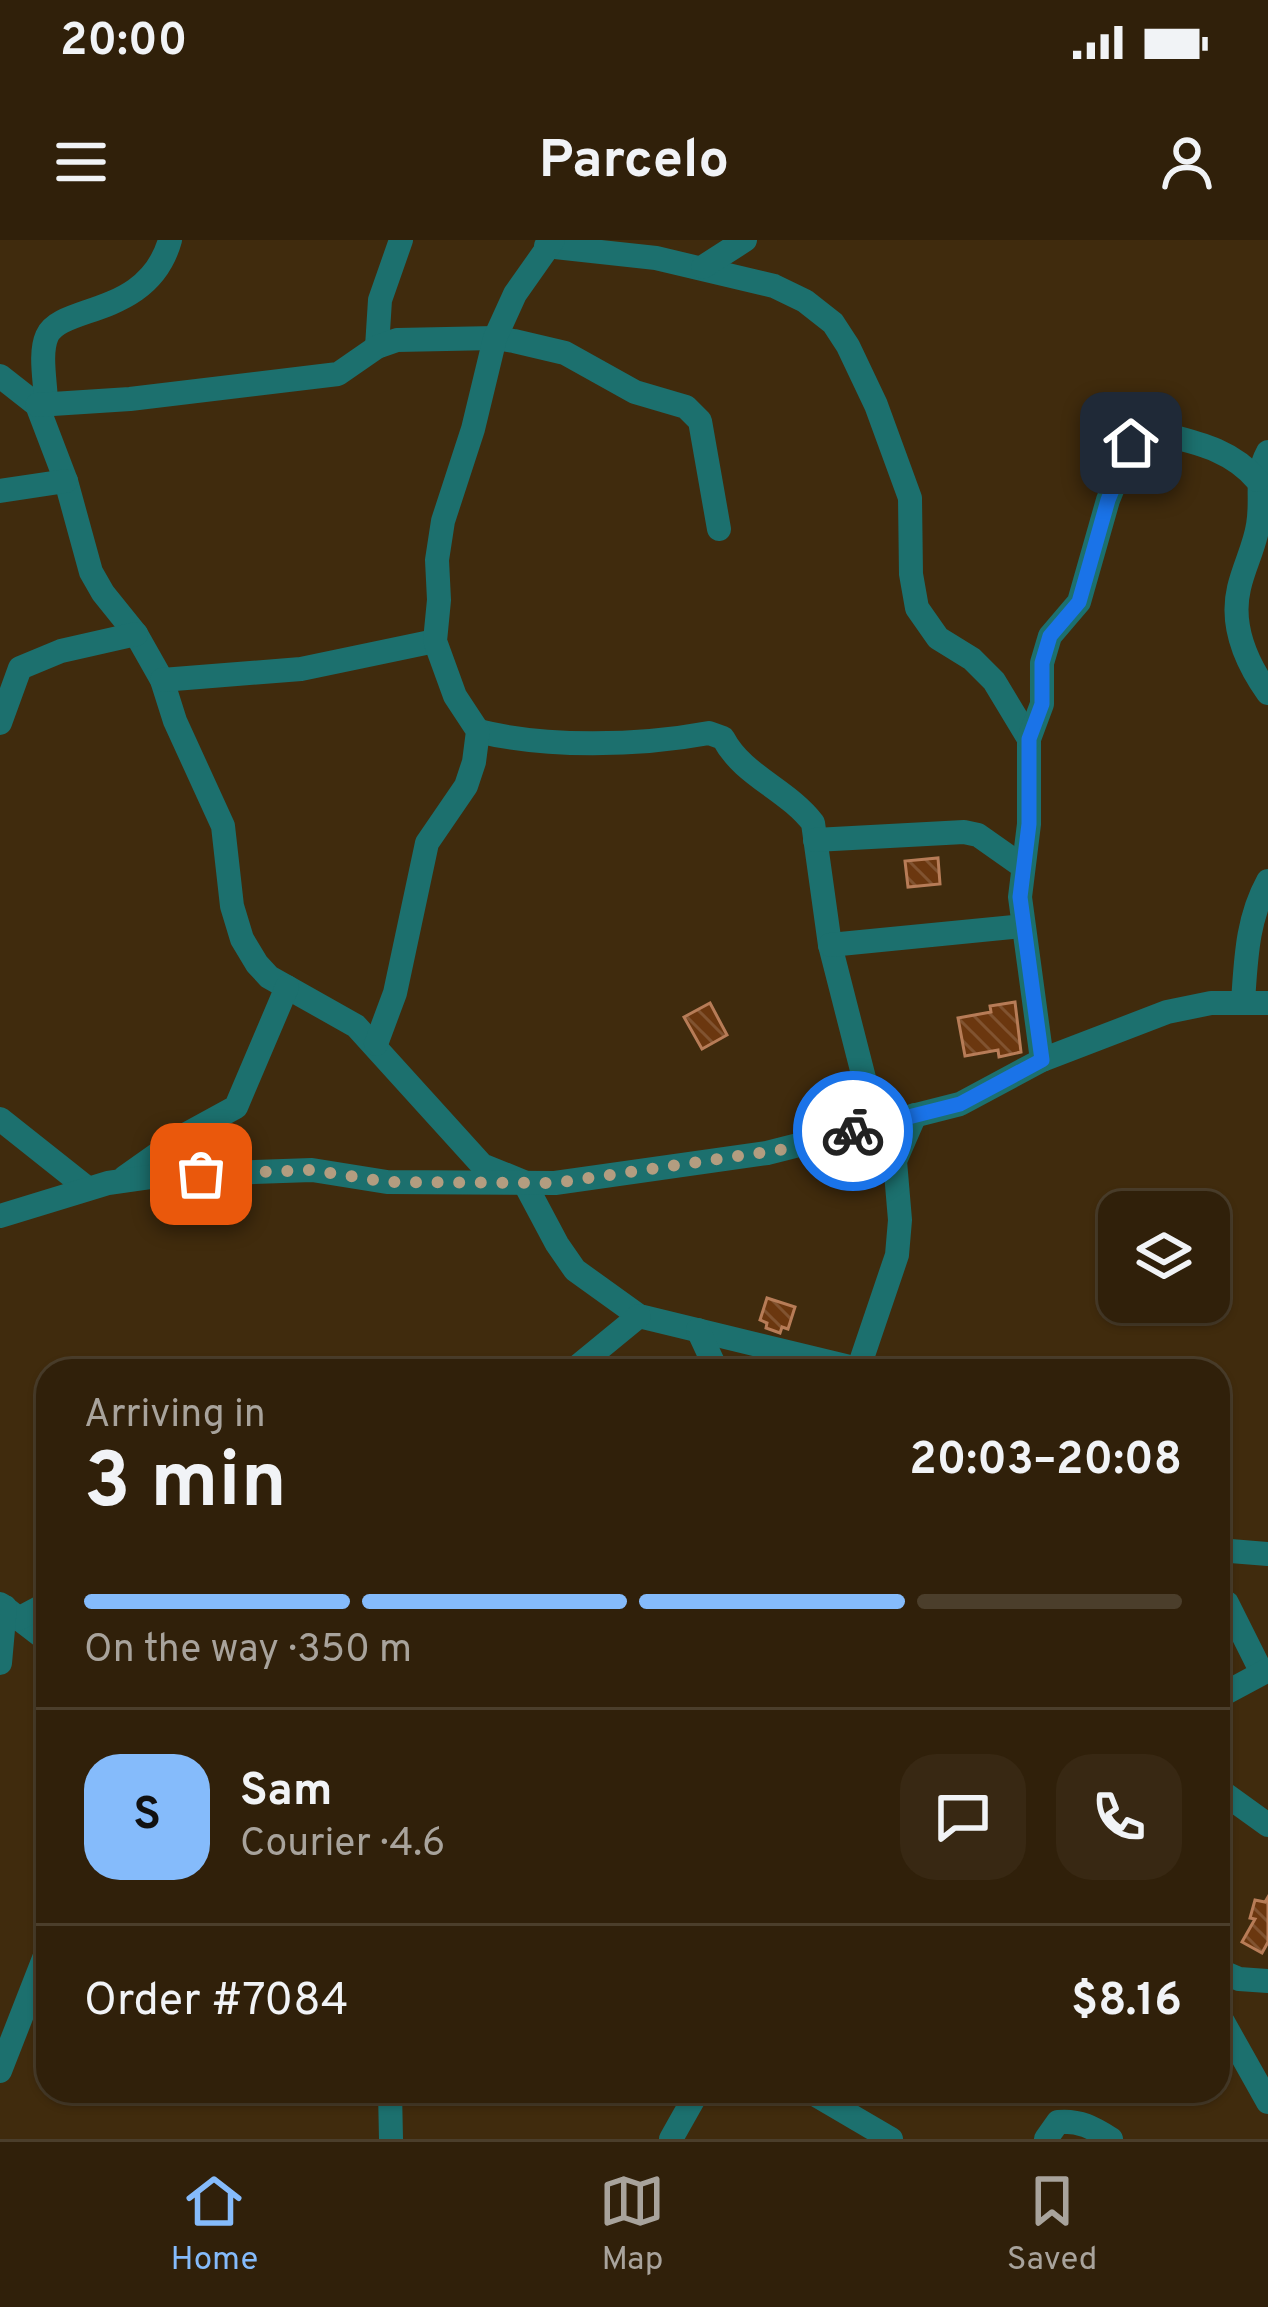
<!DOCTYPE html>
<meta charset="utf-8">
<style>
:root{--surface:#30200a;--page:#382813;--text:#f1f3f6;--muted:#a8a39c;--line:#4b3e2b;--accent:#85bbfb}
body{margin:0;font-family:Overpass,sans-serif;background:var(--page);color:var(--text);height:100vh;display:flex;flex-direction:column;font-size:45px;white-space:nowrap}
*{box-sizing:border-box;margin:0}
p{font-size:39px;color:var(--muted)}
.icon{flex:none;width:66px;height:66px;fill:none;stroke:currentColor;stroke-width:2;stroke-linecap:round;stroke-linejoin:round}
.map{position:relative;flex:1;overflow:hidden}
.details{position:absolute;left:36px;top:1119px;width:1194px;height:744px;display:flex;flex-direction:column;background:var(--surface);border-radius:36px;box-shadow:0 3px 9px #0004,0 0 0 3px var(--line)}
.details>*{flex:none}
.buttons{position:absolute;left:1098px;top:951px;display:grid;gap:24px}
.buttons a{display:grid;place-items:center;width:132px;height:132px;border-radius:24px;background:var(--surface);box-shadow:0 3px 9px #0004,0 0 0 3px var(--line);font-size:60px}
.pin{position:absolute;display:grid;place-items:center;width:102px;height:102px;color:#fff;margin:-51px;border-radius:24px;box-shadow:0 6px 18px #0006}
.courier{position:absolute;display:grid;place-items:center;width:120px;height:120px;margin:-60px;border:9px solid #1a73e8;border-radius:50%;background:#fff;color:#222;box-shadow:0 3px 15px #0007}
.headline em{font-style:normal;font-weight:700}
.headline div{display:flex;flex-direction:column-reverse}
.headline{display:flex;align-items:center;justify-content:space-between;height:204px;padding:0 48px}
h1{font-size:78px;font-weight:700;line-height:90px}
.bar{display:grid;grid-template-columns:repeat(4,1fr);gap:18px 12px;align-content:center;height:144px;padding:0 48px}
.bar i{height:15px;border-radius:9px;background:var(--line)}
.bar .on{background:var(--accent)}
.bar p{grid-column:span 4}
.line{display:flex;align-items:center;gap:30px;padding:0 48px;border-top:3px solid var(--line)}
.line div{flex:1}
.round{display:grid;place-items:center;flex:none;width:126px;height:126px;border-radius:36px;background:var(--page)}
.status{display:flex;justify-content:space-between;align-items:center;height:84px;padding:0 60px;background:var(--surface);direction:ltr}
.status svg{height:33px;fill:currentColor}
header{display:flex;justify-content:space-between;align-items:center;height:156px;padding:0 48px;background:var(--surface);font-size:54px;font-weight:700}
.tab-bar{display:flex;justify-content:space-around;align-items:center;height:168px;border-top:3px solid var(--line);background:var(--surface);font-size:33px;color:var(--muted)}
.tab-bar a{display:grid;justify-items:center;gap:6px}
.tab-bar .on{color:var(--accent)}
.map>svg:first-child{display:block}
.building{fill:url(#building-back-hatch);stroke:#b77c57;stroke-width:3}
.lines{fill:none;stroke-linecap:round;stroke-linejoin:round}
.minor{stroke:#1c706e;stroke-width:24}
.done{stroke:#b39d80;stroke-width:12;stroke-dasharray:0 21.6}
.route{stroke:#1a73e8;stroke-width:15}
</style>
<div class="status"><b>20:00</b><svg viewBox="0 0 49 12"><path d="M0 12V9h3v3zM5 12V6h3v6zM10 12V3h3v9zM15 12V0h3v12zM26 1h20v11H26zM47 4h2v5h-2z"/></svg></div>
<header><svg class="icon" aria-label="menu" viewBox="0 0 24 24"><path d="M4 6h16M4 12h16M4 18h16"/></svg>Parcelo<svg class="icon" aria-label="person" viewBox="0 0 24 24"><circle cx="12" cy="8" r="4"/><path d="M4 21q1-7 8-7t8 7"/></svg></header>
<div class="map">
<svg width="1268" height="1899" viewBox="0 0 1268 1899">
<defs>
<pattern id="building-back-hatch" width="6" height="6" patternUnits="userSpaceOnUse" patternTransform="scale(3)"><rect width="6" height="6" fill="#6b370f"/><path d="M-1 5l2 2M0 0l6 6M5-1l2 2" fill="none" stroke="#815330"/></pattern>
</defs>
<rect width="100%" height="100%" fill="#402b0d"/>
<g class="building">
<path d="M 938,618 L 940,644 L 908,647 L 905,621 Z"/>
<path d="M 1015,762 L 1021,812 L 999,817 L 998,810 L 965,816 L 958,778 L 991,772 L 990,766 Z"/>
<path d="M 710,763 L 727,795 L 702,809 L 684,777 Z"/>
<path d="M 767,1058 L 795,1067 L 788,1089 L 782,1087 L 780,1093 L 766,1088 L 767,1083 L 760,1080 Z"/>
<path d="M 1268,1657 L 1268,1702 L 1262,1713 L 1242,1702 L 1255,1679 L 1250,1678 L 1255,1660 L 1265,1662 Z"/>
</g>
<g class="lines">
<g class="minor">
<path d="M 546,6 L 656,18 L 774,46 L 805,61 L 833,83 L 848,106 L 876,165 L 910,258 L 911,334 L 917,368 L 938,398 L 972,419 L 994,441 L 1029,499 L 1029,584 L 1020,657 L 1042,820"/>
<path d="M 703,27 L 745,0"/>
<path d="M 377,107 L 380,60 L 401,0"/>
<path d="M 0,136 L 37,165 L 66,241 L 91,332 L 103,353 L 136,394 L 162,440 L 175,481 L 223,586 L 232,666 L 242,699 L 257,724 L 269,737 L 356,786 L 482,925 L 524,942 L 557,1004 L 575,1030 L 639,1076 L 866,1131"/>
<path d="M 46,164 C 46,144 39,114 47,96 C 61,64 148,78 170,0"/>
<path d="M 37,165 L 130,159 L 338,134 L 377,107 L 397,100 L 495,98 L 514,101 L 565,113 L 635,152 L 686,167 L 700,181 L 719,289"/>
<path d="M 1268,212 C 1254,238 1263,257 1258,285 C 1255,306 1244,326 1239,348 C 1230,386 1246,422 1268,453"/>
<path d="M 0,251 L 66,241"/>
<path d="M 162,440 L 301,429 L 435,401"/>
<path d="M 0,483 L 20,428 L 61,411 L 136,394"/>
<path d="M 478,491 C 546,508 639,506 709,493 L 723,498 C 743,536 787,549 813,583 L 830,705 L 876,885"/>
<path d="M 1029,499 L 1042,464 L 1042,423 L 1050,396 L 1079,362 L 1108,260 L 1131,203 L 1151,191 C 1191,202 1229,207 1257,240"/>
<path d="M 815,600 L 964,592 L 978,595 L 1022,626"/>
<path d="M 830,705 L 1023,686"/>
<path d="M 1243,762 C 1246,719 1247,679 1268,641"/>
<path d="M 376,804 L 395,753 L 427,603 L 466,546 L 474,522 L 478,491 L 455,456 L 435,401 L 439,360 L 437,320 L 443,281 L 473,189 L 495,98 L 515,54 L 553,0"/>
<path d="M 0,879 L 87,948"/>
<path d="M 125,937 L 183,896 L 236,867 L 287,747"/>
<path d="M 0,976 L 108,943 L 164,935 L 312,930 L 387,942 L 555,943 L 767,913 L 960,864 L 1042,820 L 1167,772 L 1211,763 L 1268,763"/>
<path d="M 698,1090 L 717,1131"/>
<path d="M 859,1127 L 897,1015 L 900,980 L 895,921 L 915,875"/>
<path d="M 572,1131 L 639,1076"/>
<path d="M 1218,1310 L 1268,1314"/>
<path d="M 1218,1358 L 1227,1363 L 1261,1431"/>
<path d="M 0,1364 L 48,1401"/>
<path d="M 18,1379 L 48,1363"/>
<path d="M 0,1423 L 5,1367"/>
<path d="M 1218,1457 L 1268,1430"/>
<path d="M 1218,1549 L 1268,1585"/>
<path d="M 1218,1730 L 1239,1739 L 1268,1741"/>
<path d="M 1218,1773 L 1268,1862"/>
<path d="M 0,1831 L 48,1708"/>
<path d="M 390,1851 L 391,1899"/>
<path d="M 809,1851 L 891,1899"/>
<path d="M 671,1899 L 698,1851"/>
<path d="M 1046,1899 L 1058,1882 C 1080,1880 1093,1888 1111,1899"/>
</g>
</g>
<g class="lines">
<path class="done" d="M 201,934 L 312,930 L 387,942 L 555,943 L 800,907 L 853,891"/>
<path class="route" d="M 853,891 L 960,864 L 1042,820 L 1020,657 L 1029,584 L 1029,499 L 1042,464 L 1042,423 L 1050,396 L 1079,362 L 1108,260 L 1131,203"/>
</g>
</svg>
<div class="buttons">
<a><svg class="icon" aria-label="layers" viewBox="0 0 24 24"><path d="M12 4l9 5-9 5-9-5zM3 14l9 5 9-5"/></svg></a>
</div>
<div class="pin" style="left:201px;top:934px;background:#ea580c"><svg class="icon" aria-label="bag" viewBox="0 0 24 24"><path d="M5 8h14l-1 12H6zM9 8a3 3 0 0 1 6 0"/></svg></div>
<div class="pin" style="left:1131px;top:203px;background:#1f2937"><svg class="icon" aria-label="home" viewBox="0 0 24 24"><path d="M3 11l9-7 9 7M6 9v11h12V9"/></svg></div>
<div class="courier" style="left:853px;top:891px"><svg class="icon" aria-label="bike" viewBox="0 0 24 24"><circle cx="6" cy="16" r="4"/><circle cx="18" cy="16" r="4"/><path d="M6 16l4-8h5l3 8M10 8l3 8H6M13 5h3"/></svg></div>
<section class="details">
<div class="headline"><div><h1>3 min</h1><p>Arriving in</p></div><em>20:03–20:08</em></div>
<div class="bar"><i class="on"></i><i class="on"></i><i class="on"></i><i></i><p>On the way · 350 m</p></div>
<div class="line" style="height:216px"><b class="round" style="background:var(--accent);color:#111">S</b><div><b>Sam</b><p>Courier · 4.6</p></div><a class="round"><svg class="icon" aria-label="chat" viewBox="0 0 24 24"><path d="M4 5h16v11H9l-5 4z"/></svg></a><a class="round"><svg class="icon" aria-label="phone" viewBox="0 0 24 24"><path d="M5 4h4l2 5-3 2q2 4 5 5l2-3 5 2v4C11 20 4 13 5 4z"/></svg></a></div>
<div class="line" style="height:156px"><div>Order #7084</div><b>$8.16</b></div>
</section>
</div>
<nav class="tab-bar">
<a class="on"><svg class="icon" aria-label="home" viewBox="0 0 24 24"><path d="M3 11l9-7 9 7M6 9v11h12V9"/></svg>Home</a>
<a><svg class="icon" aria-label="map" viewBox="0 0 24 24"><path d="M3 6l6-2 6 2 6-2v14l-6 2-6-2-6 2zM9 4v14M15 6v14"/></svg>Map</a>
<a><svg class="icon" aria-label="saved" viewBox="0 0 24 24"><path d="M7 4h10v16l-5-4-5 4z"/></svg>Saved</a>
</nav>
